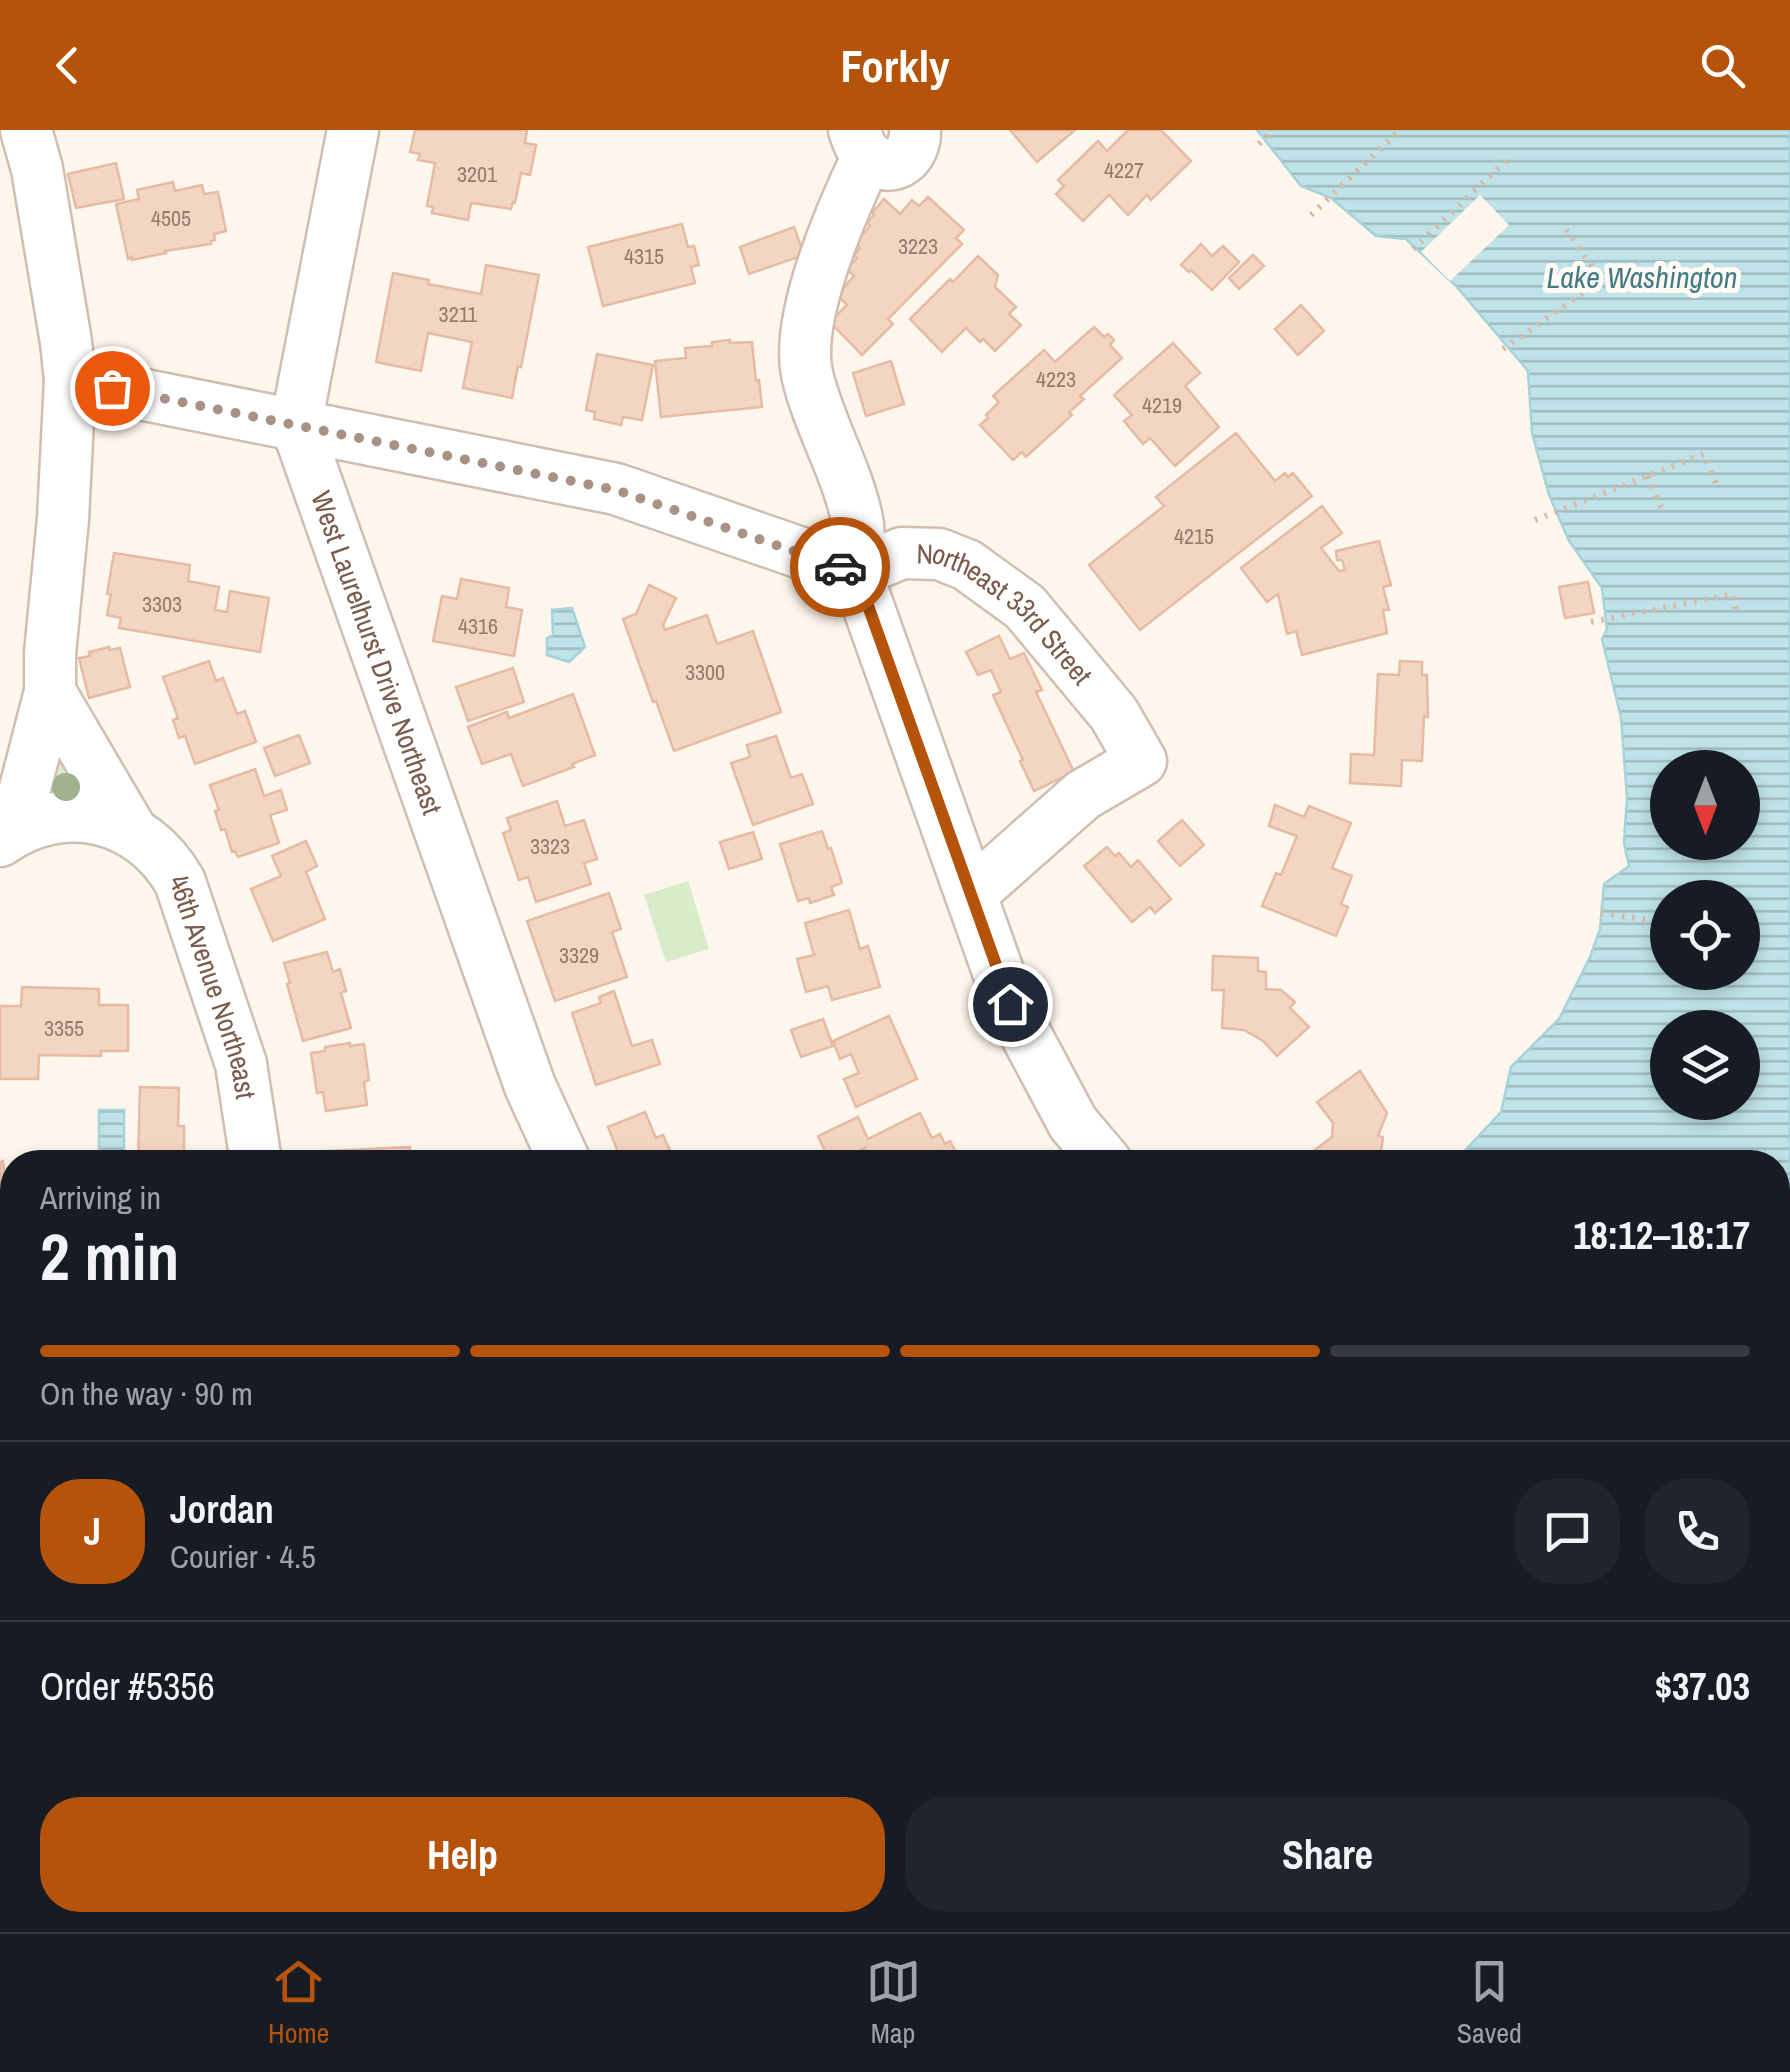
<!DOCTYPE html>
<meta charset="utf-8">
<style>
:root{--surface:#171b24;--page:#20242c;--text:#f1f3f6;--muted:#9ea1a6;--line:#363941;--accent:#b45309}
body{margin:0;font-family:"Archivo Narrow",sans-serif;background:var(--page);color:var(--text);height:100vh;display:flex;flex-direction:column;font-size:38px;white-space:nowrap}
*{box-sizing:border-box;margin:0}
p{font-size:32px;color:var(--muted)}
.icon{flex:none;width:55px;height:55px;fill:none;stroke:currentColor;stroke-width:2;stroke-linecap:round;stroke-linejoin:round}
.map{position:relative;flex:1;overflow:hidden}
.panel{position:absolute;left:0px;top:1020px;width:1790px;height:782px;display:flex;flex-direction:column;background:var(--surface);border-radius:40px 40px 0 0;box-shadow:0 5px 15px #0003}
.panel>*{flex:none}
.needle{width:65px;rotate:180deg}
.tools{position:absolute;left:1650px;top:620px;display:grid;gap:20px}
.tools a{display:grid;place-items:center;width:110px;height:110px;border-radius:50%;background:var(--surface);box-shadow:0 5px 15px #0003;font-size:50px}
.pin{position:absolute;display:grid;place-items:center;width:85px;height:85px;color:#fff;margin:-42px;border:5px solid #fff;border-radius:50%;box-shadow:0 2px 10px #0007}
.courier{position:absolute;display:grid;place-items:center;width:100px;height:100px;margin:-50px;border:8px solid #b45309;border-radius:50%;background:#fff;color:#222;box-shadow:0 2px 12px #0007}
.summary em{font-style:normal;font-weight:700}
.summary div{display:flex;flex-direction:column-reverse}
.summary{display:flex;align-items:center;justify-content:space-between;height:170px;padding:0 40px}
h1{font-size:65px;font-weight:700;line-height:75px}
.bar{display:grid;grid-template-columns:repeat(4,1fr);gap:15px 10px;align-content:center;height:120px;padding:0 40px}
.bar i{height:12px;border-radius:8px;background:var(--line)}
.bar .selected{background:var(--accent)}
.bar p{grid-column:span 4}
.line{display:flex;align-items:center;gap:25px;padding:0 40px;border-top:2px solid var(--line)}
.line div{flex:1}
.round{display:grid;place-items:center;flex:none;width:105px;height:105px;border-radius:40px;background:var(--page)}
.primary-button{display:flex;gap:20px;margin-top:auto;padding:20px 40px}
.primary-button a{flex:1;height:115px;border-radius:40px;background:var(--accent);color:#fff;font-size:40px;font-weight:700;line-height:115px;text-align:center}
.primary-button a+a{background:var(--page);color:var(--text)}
header{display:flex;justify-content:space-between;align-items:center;height:130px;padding:0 40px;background:var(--accent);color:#fff;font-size:45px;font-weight:700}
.tabs{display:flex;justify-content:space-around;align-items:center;height:140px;border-top:2px solid var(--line);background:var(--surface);font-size:28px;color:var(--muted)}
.tabs a{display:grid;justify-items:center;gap:5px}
.tabs .selected{color:var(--accent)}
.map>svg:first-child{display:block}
.park{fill:#d8ecc9}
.water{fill:url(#water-rules);stroke:#a5d3da;stroke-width:2.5;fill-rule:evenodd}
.pier{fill:#fdf6ec}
.building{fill:#f3d5c3;stroke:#e6bba3;stroke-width:2.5}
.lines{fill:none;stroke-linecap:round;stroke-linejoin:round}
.minor-casing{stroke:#d1beb0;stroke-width:55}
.path{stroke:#d9b8a5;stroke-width:6;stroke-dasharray:2.5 8;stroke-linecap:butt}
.minor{stroke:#fff;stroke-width:50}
.tree{fill:#a0b28e}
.done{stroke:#a89285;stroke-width:10;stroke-dasharray:0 18}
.route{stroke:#b45309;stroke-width:12}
.labels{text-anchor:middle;stroke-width:10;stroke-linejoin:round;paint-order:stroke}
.number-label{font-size:22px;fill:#987a6a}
.street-label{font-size:28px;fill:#7a5c4d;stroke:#fffaf3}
.water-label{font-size:30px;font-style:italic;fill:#437c86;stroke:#fffaf3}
</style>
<header><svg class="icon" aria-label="back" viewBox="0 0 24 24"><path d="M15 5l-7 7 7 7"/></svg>Forkly<svg class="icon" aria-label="search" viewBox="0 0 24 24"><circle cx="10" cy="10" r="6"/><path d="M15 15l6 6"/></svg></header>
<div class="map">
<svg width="1790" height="1802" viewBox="0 0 1790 1802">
<defs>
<pattern id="water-rules" width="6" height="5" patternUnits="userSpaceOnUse" patternTransform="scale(2.5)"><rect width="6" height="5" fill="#bfe3e8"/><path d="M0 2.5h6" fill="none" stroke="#a0bbbe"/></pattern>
</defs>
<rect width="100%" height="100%" fill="#fdf6ec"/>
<g class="park">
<path d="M 59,617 L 99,674 L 38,675 Z"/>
<path d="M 688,751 L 709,819 L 666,832 L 644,765 Z"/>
</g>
<g class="water">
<path d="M 1257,0 L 1790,0 L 1790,1240 L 1778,1238 L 1778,1032 L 1464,1032 L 1459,1027 L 1501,982 L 1511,937 L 1559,889 L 1590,827 L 1600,799 L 1604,754 L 1629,736 L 1624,713 L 1627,667 L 1621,588 L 1602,509 L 1607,499 L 1602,458 L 1569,411 L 1549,365 L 1532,303 L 1528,241 L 1456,156 L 1406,109 L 1376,106 L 1331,68 L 1301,56 ZM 1668,638 L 1742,638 L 1742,712 L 1668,712 ZM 1668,768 L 1742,768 L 1742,842 L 1668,842 ZM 1668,898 L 1742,898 L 1742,972 L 1668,972 Z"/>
<path d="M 572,478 L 585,517 L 569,532 L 547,525 L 547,508 L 553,505 L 552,480 Z"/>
<rect x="99" y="980" width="25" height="52"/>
<path d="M 1778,1414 L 1790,1421 L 1790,1459 L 1778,1452 Z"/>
</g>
<path class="pier" d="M 1480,65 L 1509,95 L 1450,151 L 1421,122 Z"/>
<g class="building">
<path d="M 415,0 L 527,0 L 525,13 L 536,15 L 530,45 L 521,43 L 515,73 L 513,72 L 511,79 L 471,73 L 468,90 L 432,83 L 433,77 L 427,76 L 435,33 L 418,30 L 420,24 L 410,22 Z"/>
<path d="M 1010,0 L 1075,0 L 1037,32 Z"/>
<path d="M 1128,0 L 1161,0 L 1191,31 L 1151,70 L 1147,65 L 1128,85 L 1109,65 L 1083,91 L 1056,64 L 1064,56 L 1058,50 L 1098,11 L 1107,21 Z"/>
<path d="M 116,33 L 124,69 L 76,78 L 68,44 Z"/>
<path d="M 173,52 L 175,61 L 202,55 L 204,64 L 218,62 L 226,101 L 214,104 L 215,110 L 211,111 L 211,114 L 165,121 L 166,123 L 132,130 L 132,127 L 128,129 L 116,74 L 139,69 L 137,60 Z"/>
<path d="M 928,67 L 964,100 L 956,108 L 962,114 L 888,189 L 893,194 L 862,225 L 830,192 L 847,175 L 837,165 L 854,146 L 847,139 L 857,128 L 854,125 L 860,118 L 855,113 L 870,96 L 867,93 L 874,85 L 872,83 L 884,69 L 900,84 L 912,70 L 919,76 Z"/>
<path d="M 682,94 L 688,117 L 694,116 L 699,135 L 691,137 L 695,153 L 603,176 L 588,117 Z"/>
<path d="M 794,97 L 804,125 L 749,144 L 740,117 Z"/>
<path d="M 1201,114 L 1212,126 L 1223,116 L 1239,132 L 1212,160 L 1191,140 L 1189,142 L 1181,135 Z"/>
<path d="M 1253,125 L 1264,136 L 1239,159 L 1229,148 Z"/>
<path d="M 978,126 L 998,145 L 995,157 L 1016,177 L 1009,184 L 1021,195 L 995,221 L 983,209 L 980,212 L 966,198 L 942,222 L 910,189 L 950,149 L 953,152 Z"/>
<path d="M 486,135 L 539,145 L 521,237 L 518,236 L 512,268 L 463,258 L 472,212 L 428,203 L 421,241 L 376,232 L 393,143 L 429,150 L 428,154 L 481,164 Z"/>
<path d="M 1301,175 L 1324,201 L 1298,225 L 1275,199 Z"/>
<path d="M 1094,197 L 1104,207 L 1108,204 L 1114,210 L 1110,215 L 1122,228 L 1080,266 L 1084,269 L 1069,282 L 1072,285 L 1026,327 L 1022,322 L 1013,330 L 980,295 L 988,288 L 986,285 L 999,272 L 993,266 L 1044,220 L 1055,232 Z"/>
<path d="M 730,210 L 730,213 L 752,212 L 756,251 L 759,250 L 762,277 L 661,287 L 655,231 L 686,228 L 685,218 L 712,216 L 712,212 Z"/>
<path d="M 1173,213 L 1200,243 L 1185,256 L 1219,297 L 1175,336 L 1150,308 L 1143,314 L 1124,291 L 1132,285 L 1114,265 Z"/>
<path d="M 597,224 L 653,235 L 642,290 L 623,287 L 621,295 L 594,289 L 595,282 L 586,280 Z"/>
<path d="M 891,231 L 904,274 L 866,286 L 853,243 Z"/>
<path d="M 1236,303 L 1275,351 L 1285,343 L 1288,347 L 1293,343 L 1312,366 L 1140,500 L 1089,435 L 1164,376 L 1156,367 Z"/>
<path d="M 1322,376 L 1342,403 L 1321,418 L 1339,441 L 1345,440 L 1342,430 L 1337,430 L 1336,421 L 1379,411 L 1391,455 L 1383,457 L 1389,480 L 1383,480 L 1387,503 L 1302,525 L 1296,501 L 1287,504 L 1278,464 L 1267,472 L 1241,438 Z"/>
<path d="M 114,423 L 190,435 L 188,451 L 219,457 L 215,480 L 227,482 L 230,461 L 269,468 L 260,522 L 119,498 L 121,488 L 107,485 L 111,464 L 107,464 Z"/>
<path d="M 461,449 L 509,458 L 506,477 L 522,480 L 514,526 L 433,511 L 442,466 L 457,469 Z"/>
<path d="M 1588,452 L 1594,483 L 1565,488 L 1559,457 Z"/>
<path d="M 649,455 L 676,468 L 663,495 L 665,500 L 707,485 L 717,514 L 753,501 L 781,582 L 674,621 L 656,571 L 653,572 L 623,489 L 636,484 Z"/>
<path d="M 999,506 L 1010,529 L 1024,523 L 1042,560 L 1036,562 L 1074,642 L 1034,661 L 1020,631 L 1023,630 L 993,565 L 1001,562 L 991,540 L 978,545 L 966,522 Z"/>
<path d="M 109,517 L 110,520 L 120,518 L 130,557 L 89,568 L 79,528 L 90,526 L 89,522 Z"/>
<path d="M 209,531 L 216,551 L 223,548 L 237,584 L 245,581 L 256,612 L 195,634 L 185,606 L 179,608 L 173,590 L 178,588 L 163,547 Z"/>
<path d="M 1400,531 L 1422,532 L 1422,545 L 1427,545 L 1428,587 L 1424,586 L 1422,631 L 1402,630 L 1401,656 L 1350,653 L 1351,624 L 1374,625 L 1378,544 L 1399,545 Z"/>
<path d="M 513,538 L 524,572 L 468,591 L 456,557 Z"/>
<path d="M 573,564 L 595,625 L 572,634 L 574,637 L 523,656 L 511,624 L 482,634 L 468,597 L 507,582 L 509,588 Z"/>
<path d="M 299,605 L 310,633 L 275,646 L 264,618 Z"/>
<path d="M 776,606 L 791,648 L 802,644 L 813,674 L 753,695 L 731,633 L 750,627 L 747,615 Z"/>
<path d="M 255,639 L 264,666 L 281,660 L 287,680 L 270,685 L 279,713 L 238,727 L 235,721 L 232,722 L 225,699 L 221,700 L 215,681 L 219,680 L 210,655 Z"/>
<path d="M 557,671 L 565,696 L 584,690 L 597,729 L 584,733 L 591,754 L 536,772 L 528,747 L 519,750 L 503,703 L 511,700 L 507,688 Z"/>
<path d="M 1275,675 L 1304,687 L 1309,676 L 1351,693 L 1332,738 L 1352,746 L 1341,774 L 1348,777 L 1336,806 L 1262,776 L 1276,743 L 1281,745 L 1297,706 L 1269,696 Z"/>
<path d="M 1182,690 L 1204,715 L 1180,736 L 1158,711 Z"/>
<path d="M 822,701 L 828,719 L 831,718 L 842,753 L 831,757 L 834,765 L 810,773 L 809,768 L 798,771 L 780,714 Z"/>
<path d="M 753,702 L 762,729 L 729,739 L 720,712 Z"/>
<path d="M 306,711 L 317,736 L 306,742 L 325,789 L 273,811 L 251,759 L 281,746 L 272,726 Z"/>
<path d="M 1107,717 L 1115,726 L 1119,723 L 1131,737 L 1138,730 L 1171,769 L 1155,783 L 1150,777 L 1132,792 L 1084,736 Z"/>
<path d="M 609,763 L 621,799 L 612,802 L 627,847 L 555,871 L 527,791 Z"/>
<path d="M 849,780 L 860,819 L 868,816 L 880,857 L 832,870 L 828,856 L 806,862 L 797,829 L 814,825 L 805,793 Z"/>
<path d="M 327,822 L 333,842 L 340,839 L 346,861 L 341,863 L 351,898 L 303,911 L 287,854 L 290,853 L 284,833 Z"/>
<path d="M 1213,826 L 1258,828 L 1258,841 L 1266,842 L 1266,859 L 1281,860 L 1295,872 L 1290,878 L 1309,897 L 1277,926 L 1263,911 L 1244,900 L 1222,898 L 1224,860 L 1212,860 Z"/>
<path d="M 22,857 L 99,859 L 99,875 L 128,875 L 128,921 L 101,921 L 101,926 L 39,925 L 38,949 L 0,949 L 0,876 L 21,876 Z"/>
<path d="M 614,861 L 632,916 L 652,910 L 660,934 L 596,955 L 572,883 L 601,873 L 599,867 Z"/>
<path d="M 889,886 L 917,949 L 856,977 L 844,949 L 859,943 L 851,924 L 840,929 L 833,911 Z"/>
<path d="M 823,889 L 833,916 L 801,927 L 791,900 Z"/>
<path d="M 350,913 L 350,916 L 364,914 L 369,950 L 364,952 L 367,975 L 326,981 L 323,962 L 317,963 L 311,923 L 325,921 L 325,917 Z"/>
<path d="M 1360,941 L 1387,983 L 1378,1006 L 1383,1007 L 1381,1023 L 1375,1022 L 1374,1032 L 1299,1032 L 1332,1007 L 1333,993 L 1317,972 Z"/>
<path d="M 140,957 L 179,958 L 178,996 L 184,996 L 184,1026 L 179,1026 L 179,1032 L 138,1032 Z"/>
<path d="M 645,982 L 656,1008 L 663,1005 L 675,1032 L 622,1032 L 608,997 Z"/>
<path d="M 920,983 L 932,1008 L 940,1004 L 945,1014 L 950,1011 L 961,1032 L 872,1032 L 865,1018 L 835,1032 L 830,1032 L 818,1006 L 858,987 L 868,1009 Z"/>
<path d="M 410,1017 L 410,1032 L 329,1032 L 328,1021 Z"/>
<path d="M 3,1031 L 10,1098 L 4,1098 L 5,1111 L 0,1111 L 0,1032 Z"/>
<path d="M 12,1161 L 12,1248 L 0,1248 L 0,1162 Z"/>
<rect x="0" y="1310" width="12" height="30"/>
<path d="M 0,1365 L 11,1365 L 9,1399 L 0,1398 Z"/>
<path d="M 0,1400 L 12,1401 L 12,1439 L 0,1439 Z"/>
<path d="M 0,1494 L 12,1495 L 12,1553 L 0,1551 Z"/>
<path d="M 1778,1537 L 1788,1543 L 1779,1560 L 1785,1563 L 1778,1575 Z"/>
<path d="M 0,1567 L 11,1567 L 12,1633 L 0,1633 Z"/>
<path d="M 0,1729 L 12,1729 L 12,1790 L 59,1790 L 59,1802 L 0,1802 Z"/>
<path d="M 163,1790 L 203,1790 L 203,1799 L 163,1800 Z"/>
<path d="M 646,1790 L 720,1790 L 719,1802 L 646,1802 Z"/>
<rect x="933" y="1790" width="75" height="12"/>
<path d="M 1418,1790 L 1501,1790 L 1498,1802 L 1414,1802 Z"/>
<path d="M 1522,1790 L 1570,1790 L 1594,1799 L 1593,1802 L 1518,1802 Z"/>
<rect x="1184" y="1796" width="48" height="6"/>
</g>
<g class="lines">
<defs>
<g id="minor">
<path id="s1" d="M 353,0 L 296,294 L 530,956 L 565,1032"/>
<path d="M 854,0 C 858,10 861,22 871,29 C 895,45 916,25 915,0"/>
<path d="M 868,26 C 842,79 795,187 807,244 C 818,293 847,340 857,389 C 861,405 856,426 856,442 L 1010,875 L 1073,993 L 1106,1032"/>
<path id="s2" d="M 70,250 L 616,359 L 856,442 L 902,423 L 939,424 L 967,435 L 1025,477 L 1114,584 L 1141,631 L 1083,665 L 971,764"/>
<path d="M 50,562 L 131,700"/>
<path d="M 14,701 L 50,562 L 50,523 L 63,389 L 70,250 L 66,212 L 37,39 L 26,0"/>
<path id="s3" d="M 0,711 C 63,666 142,685 180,752 L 241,934 L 256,1032"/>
<path d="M 0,1467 L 12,1467"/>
<path d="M 583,1790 L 584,1802"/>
<path d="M 837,1790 L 837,1802"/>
<path d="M 1085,1790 L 1085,1802"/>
<path d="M 1775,1790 L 1790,1802"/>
<path d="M 335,1802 L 335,1790"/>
<path d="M 1357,1802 L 1358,1790"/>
</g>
</defs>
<use href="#minor" class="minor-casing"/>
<g class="path">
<path d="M 1259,14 L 1273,0"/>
<path d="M 1311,85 L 1400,0"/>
<path d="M 1413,119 L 1508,29"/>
<path d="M 1503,219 L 1601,150 L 1563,95"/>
<path d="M 1648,346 L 1662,380"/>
<path d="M 1535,390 L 1704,324 L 1717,356"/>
<path d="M 1591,492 L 1733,464 L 1737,485"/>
<path d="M 1601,783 L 1668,793"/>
<path d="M 1720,1032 L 1729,1022"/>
<path d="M 1778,1234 L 1790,1202"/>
</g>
<use href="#minor" class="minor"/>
</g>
<circle class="tree" cx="66" cy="657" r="14"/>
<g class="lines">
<path class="done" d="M 112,258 L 616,360 L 840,437"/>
<path class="route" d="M 840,437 L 856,442 L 1010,874"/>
</g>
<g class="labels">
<g class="number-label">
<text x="1124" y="48">4227</text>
<text x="477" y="52">3201</text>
<text x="171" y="96">4505</text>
<text x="918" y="124">3223</text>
<text x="644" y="134">4315</text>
<text x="458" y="192">3211</text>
<text x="1056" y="257">4223</text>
<text x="1162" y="283">4219</text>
<text x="1194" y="414">4215</text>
<text x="162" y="482">3303</text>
<text x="478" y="504">4316</text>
<text x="705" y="550">3300</text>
<text x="550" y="724">3323</text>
<text x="579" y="833">3329</text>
<text x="64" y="906">3355</text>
</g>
<g class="street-label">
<text dy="10" stroke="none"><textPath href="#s2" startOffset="985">Northeast 33rd Street</textPath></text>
<text dy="10" stroke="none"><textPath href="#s1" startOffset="542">West Laurelhurst Drive Northeast</textPath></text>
<text dy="10" stroke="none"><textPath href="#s3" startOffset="320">46th Avenue Northeast</textPath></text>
</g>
<g class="water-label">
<text x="1642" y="158">Lake Washington</text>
</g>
</g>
</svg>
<div class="tools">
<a><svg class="needle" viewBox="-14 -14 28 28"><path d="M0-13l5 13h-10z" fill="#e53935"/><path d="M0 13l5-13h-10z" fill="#9ea1a6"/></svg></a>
<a><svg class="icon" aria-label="locate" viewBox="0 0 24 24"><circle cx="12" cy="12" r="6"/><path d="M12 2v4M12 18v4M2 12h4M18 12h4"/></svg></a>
<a><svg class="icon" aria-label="layers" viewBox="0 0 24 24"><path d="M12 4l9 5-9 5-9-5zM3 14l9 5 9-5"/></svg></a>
</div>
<div class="pin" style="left:112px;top:258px;background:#ea580c"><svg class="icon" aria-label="bag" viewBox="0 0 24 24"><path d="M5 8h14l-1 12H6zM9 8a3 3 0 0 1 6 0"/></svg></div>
<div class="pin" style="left:1010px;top:874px;background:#1f2937"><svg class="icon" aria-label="home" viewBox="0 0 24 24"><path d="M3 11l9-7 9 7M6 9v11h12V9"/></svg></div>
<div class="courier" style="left:840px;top:437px"><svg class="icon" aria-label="car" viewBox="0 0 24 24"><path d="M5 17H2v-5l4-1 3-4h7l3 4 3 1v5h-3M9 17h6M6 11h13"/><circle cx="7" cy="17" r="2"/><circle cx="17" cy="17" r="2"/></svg></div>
<section class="panel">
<div class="summary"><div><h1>2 min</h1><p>Arriving in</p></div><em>18:12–18:17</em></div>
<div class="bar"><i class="selected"></i><i class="selected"></i><i class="selected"></i><i></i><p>On the way · 90 m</p></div>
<div class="line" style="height:180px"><b class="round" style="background:var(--accent);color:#fff">J</b><div><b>Jordan</b><p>Courier · 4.5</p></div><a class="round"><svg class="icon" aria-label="chat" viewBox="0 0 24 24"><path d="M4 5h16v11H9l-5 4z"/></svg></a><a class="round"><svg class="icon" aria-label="phone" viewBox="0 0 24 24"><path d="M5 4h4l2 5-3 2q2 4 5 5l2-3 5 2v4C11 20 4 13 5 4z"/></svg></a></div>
<div class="line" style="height:130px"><div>Order #5356</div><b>$37.03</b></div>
<div class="primary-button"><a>Help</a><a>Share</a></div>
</section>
</div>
<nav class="tabs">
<a class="selected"><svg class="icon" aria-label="home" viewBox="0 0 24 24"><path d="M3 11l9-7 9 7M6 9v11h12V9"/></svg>Home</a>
<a><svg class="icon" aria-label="map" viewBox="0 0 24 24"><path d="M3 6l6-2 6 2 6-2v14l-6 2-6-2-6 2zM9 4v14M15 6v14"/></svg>Map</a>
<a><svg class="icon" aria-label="saved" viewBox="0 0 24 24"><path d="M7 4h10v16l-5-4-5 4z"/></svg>Saved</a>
</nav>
